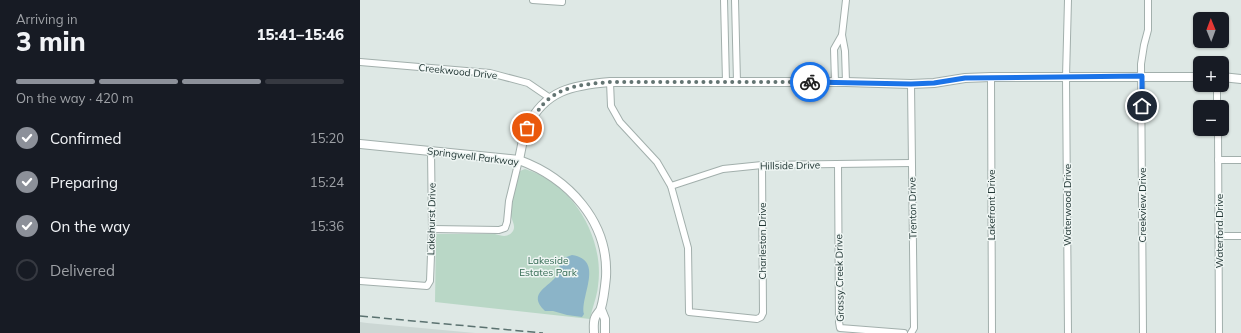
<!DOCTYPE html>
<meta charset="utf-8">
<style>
:root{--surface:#171b24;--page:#242831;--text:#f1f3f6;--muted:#9ea1a6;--line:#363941;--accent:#8c9099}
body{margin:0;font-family:Mulish,sans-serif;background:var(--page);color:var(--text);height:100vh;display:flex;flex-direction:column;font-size:15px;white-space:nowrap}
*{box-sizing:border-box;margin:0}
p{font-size:13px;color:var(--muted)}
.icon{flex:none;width:22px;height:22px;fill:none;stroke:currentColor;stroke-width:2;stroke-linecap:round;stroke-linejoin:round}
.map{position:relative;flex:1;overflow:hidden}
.drawer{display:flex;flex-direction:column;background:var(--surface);width:360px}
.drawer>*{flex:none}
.needle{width:26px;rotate:359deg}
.controls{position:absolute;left:833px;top:12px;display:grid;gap:8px}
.controls a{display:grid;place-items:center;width:36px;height:36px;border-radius:6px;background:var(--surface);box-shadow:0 1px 3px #0004;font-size:20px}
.pin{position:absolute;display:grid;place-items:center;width:34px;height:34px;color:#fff;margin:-17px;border:2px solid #fff;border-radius:50%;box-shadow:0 1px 4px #0007}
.courier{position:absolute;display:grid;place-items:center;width:40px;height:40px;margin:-20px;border:3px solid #1a73e8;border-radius:50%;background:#fff;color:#222;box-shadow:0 1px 5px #0007}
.summary em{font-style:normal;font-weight:800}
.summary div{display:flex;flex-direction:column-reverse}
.summary{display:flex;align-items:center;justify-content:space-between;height:68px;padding:0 16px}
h1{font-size:26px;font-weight:800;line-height:30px}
.bar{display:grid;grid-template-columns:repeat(4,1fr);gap:6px 4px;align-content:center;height:48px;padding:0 16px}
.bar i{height:5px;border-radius:3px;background:var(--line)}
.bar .active{background:var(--accent)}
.bar p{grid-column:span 4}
ol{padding:0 16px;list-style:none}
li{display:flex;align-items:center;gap:12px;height:44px}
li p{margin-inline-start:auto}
li .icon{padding:4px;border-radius:50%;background:var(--accent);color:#fff;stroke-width:4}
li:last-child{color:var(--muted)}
li i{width:22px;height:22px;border:2px solid var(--line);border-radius:50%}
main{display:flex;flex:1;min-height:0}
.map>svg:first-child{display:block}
.built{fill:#ccd7d4}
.green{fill:#b9d7c6}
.water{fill:#8bb4c8}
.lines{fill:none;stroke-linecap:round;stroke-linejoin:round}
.minor-casing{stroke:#a2afac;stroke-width:8}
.tertiary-casing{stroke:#a2afac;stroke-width:10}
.minor{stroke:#fff;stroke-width:6}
.tertiary{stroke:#fff;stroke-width:8}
.rail{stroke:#5b7270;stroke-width:1.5;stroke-dasharray:8 4;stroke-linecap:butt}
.done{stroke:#637472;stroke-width:4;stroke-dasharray:0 7.2}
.route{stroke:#1a73e8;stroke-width:5}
.labels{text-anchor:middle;stroke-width:3;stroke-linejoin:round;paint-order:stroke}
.street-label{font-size:10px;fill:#213634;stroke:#eef5f3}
.park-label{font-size:10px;fill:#306850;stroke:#eef5f3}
</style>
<main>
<section class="drawer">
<div class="summary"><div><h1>3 min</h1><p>Arriving in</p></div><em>15:41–15:46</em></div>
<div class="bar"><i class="active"></i><i class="active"></i><i class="active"></i><i></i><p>On the way · 420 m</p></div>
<ol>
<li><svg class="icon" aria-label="check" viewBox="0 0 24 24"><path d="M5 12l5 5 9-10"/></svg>Confirmed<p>15:20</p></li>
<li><svg class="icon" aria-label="check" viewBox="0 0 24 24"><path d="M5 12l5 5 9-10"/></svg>Preparing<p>15:24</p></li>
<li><svg class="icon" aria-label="check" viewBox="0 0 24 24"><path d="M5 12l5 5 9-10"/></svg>On the way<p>15:36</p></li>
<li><i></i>Delivered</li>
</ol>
</section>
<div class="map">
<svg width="881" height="333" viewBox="0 0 881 333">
<rect width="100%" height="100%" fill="#dee8e5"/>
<path class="built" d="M 0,322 L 7,323 L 115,333 L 0,333 Z"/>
<path class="green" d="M 165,169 C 213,183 245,238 238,286 C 237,297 232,308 230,319 L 75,302 L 76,234 L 135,234 C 142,236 148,238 153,231 C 156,226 152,221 151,216 C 151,202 155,188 158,175 L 160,171 Z"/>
<path class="water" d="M 212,255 C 245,260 220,296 224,314 L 222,317 L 207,315 L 193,311 L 185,311 C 166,293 190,287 197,275 C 200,270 199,265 201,259 Z"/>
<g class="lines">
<defs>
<g id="minor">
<path d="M 173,0 L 202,2 L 202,0"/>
<path d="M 364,0 L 366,82"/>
<path d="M 375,0 L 377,82"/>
<path d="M 708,0 L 706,77 L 708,333"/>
<path d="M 482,35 L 486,0"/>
<path d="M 0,62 L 130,73 L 168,83 L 190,98"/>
<path d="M 631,77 L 632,333"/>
<path d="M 250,82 L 251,106 L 260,122 L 297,162 L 311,186 L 328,248 L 329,312 L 397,319 L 401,317 L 403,313 L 402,165"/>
<path d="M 475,82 L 474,49 L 482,35 L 485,51 L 486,82"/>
<path d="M 857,85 L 857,107"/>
<path d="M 858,129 L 859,333"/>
<path d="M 858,160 L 881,160"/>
<path d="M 478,164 L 479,322 L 480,328 L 544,333"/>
<path d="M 311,186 L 363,169 L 402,165 L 551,163"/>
<path d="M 72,229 L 139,230 L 145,228 L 147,222 L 149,201 L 159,160"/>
<path d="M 859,236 L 881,236"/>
<path d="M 0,281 L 67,286 L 70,281 L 72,229 L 71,151"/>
<path d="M 551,333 L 554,328 L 551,84"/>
<path d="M 783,333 L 781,64 L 784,45 L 788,30 L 788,0"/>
</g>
<g id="tertiary">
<path d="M 862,77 L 881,79"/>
<path d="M 0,144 L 159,160 C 208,178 249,221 246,277 C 245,287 244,298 241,308 C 240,312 236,314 235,318 C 233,322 234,329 234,333"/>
<path d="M 159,160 C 161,150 163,137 167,127 C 185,90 213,85 250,82 L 486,82 L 551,84 L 574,83 L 605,78 L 631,77 L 840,77"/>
<path d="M 241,309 L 245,319 L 245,333"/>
</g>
</defs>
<use href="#minor" class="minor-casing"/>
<use href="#tertiary" class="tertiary-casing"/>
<use href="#minor" class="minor"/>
<use href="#tertiary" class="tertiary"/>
<path class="rail" d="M 0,316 L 183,333"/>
</g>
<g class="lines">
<path class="done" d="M 167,128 C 174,118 180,105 190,98 C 207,85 229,84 250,82 L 450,82"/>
<path class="route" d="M 450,82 L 551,84 L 574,83 L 605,78 L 782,76 L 782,106"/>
</g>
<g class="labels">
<g class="street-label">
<text transform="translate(98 71) rotate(6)" y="4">Creekwood Drive</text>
<text transform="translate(113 156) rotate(7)" y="4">Springwell Parkway</text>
<text transform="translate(430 165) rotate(-1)" y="4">Hillside Drive</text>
<text transform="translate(631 205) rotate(-90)" y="4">Lakefront Drive</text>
<text transform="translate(707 205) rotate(-90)" y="4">Waterwood Drive</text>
<text transform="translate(782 205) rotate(-90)" y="4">Creekview Drive</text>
<text transform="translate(552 208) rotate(-91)" y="4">Trenton Drive</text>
<text transform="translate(71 219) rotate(-89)" y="4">Lakehurst Drive</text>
<text transform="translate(859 231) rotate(-90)" y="4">Waterford Drive</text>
<text transform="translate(402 241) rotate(-90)" y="4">Charleston Drive</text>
<text transform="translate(479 278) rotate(-91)" y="4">Grassy Creek Drive</text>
</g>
<g class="park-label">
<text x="188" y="264">Lakeside<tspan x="188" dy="12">Estates Park</tspan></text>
</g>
</g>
</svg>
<div class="controls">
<a><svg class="needle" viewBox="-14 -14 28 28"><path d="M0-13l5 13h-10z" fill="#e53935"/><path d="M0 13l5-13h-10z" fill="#9ea1a6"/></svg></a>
<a>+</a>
<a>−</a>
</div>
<div class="pin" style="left:167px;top:128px;background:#ea580c"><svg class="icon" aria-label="bag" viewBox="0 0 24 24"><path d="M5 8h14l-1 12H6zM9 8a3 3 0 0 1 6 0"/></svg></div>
<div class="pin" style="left:782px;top:106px;background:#1f2937"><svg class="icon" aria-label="home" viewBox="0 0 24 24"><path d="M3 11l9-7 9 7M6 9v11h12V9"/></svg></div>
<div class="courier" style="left:450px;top:82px"><svg class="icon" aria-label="bike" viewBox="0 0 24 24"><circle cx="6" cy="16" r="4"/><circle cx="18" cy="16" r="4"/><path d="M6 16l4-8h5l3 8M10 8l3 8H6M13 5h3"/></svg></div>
</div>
</main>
